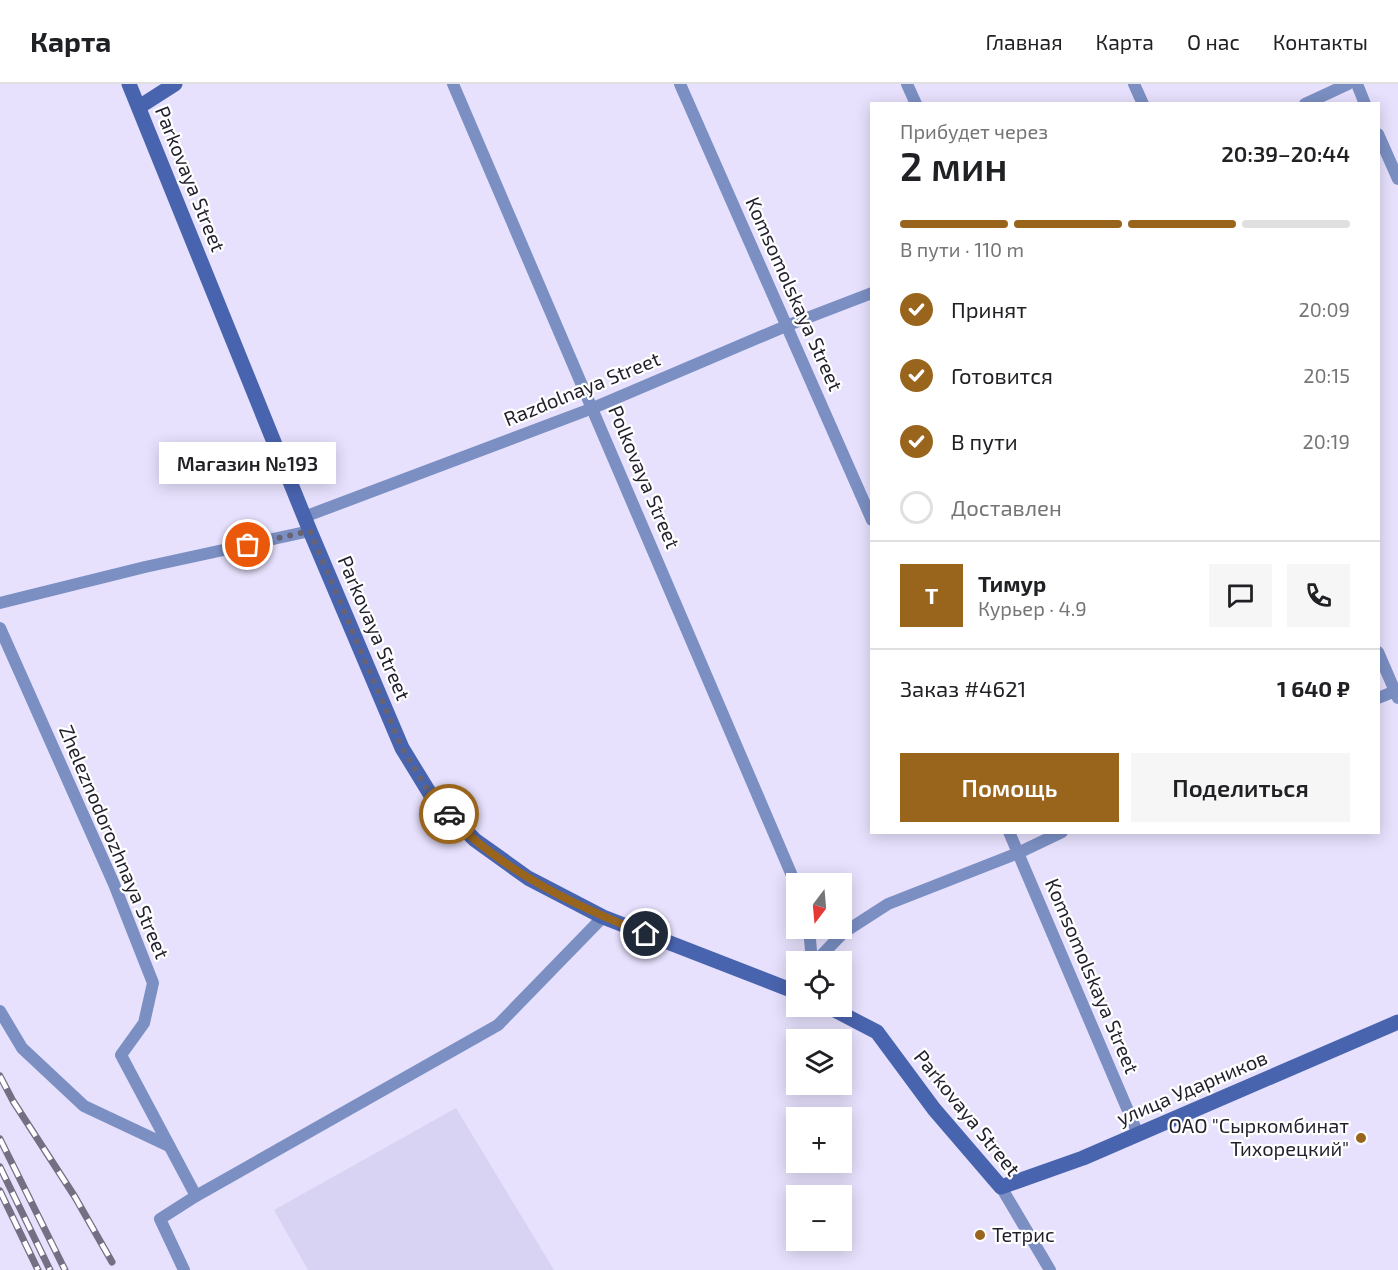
<!DOCTYPE html>
<html lang="ru">
<meta charset="utf-8">
<style>
:root{--surface:#fff;--page:#f6f6f6;--text:#202124;--muted:#757577;--line:#e0e0e0;--accent:#99641c}
body{margin:0;font-family:"Exo 2",sans-serif;background:var(--page);color:var(--text);height:100vh;display:flex;flex-direction:column;font-size:22px;white-space:nowrap}
*{box-sizing:border-box;margin:0}
p{font-size:20px;color:var(--muted)}
.icon{flex:none;width:33px;height:33px;fill:none;stroke:currentColor;stroke-width:2;stroke-linecap:round;stroke-linejoin:round}
.map{position:relative;flex:1;overflow:hidden}
.panel{position:absolute;left:870px;top:18px;width:510px;height:732px;display:flex;flex-direction:column;background:var(--surface);border-radius:0px;box-shadow:0 3px 15px #0003}
.panel>*{flex:none}
.needle{width:39px;rotate:196deg}
.controls{position:absolute;left:786px;top:789px;display:grid;gap:12px}
.controls a{display:grid;place-items:center;width:66px;height:66px;border-radius:0px;background:var(--surface);box-shadow:0 3px 15px #0003;font-size:30px}
.pin{position:absolute;display:grid;place-items:center;width:51px;height:51px;color:#fff;margin:-26px;border:3px solid #fff;border-radius:50%;box-shadow:0 2px 6px #0007}
.courier{position:absolute;display:grid;place-items:center;width:60px;height:60px;margin:-30px;border:4px solid #99641c;border-radius:50%;background:#fff;color:#222;box-shadow:0 2px 8px #0007}
.bubble{position:absolute;height:42px;border-radius:0px;background:var(--surface);box-shadow:0 3px 15px #0003;font-size:20px;font-weight:600;line-height:42px;text-align:center}
.overview em{font-style:normal;font-weight:600}
.overview div{display:flex;flex-direction:column-reverse}
.overview{display:flex;align-items:center;justify-content:space-between;height:102px;padding:0 30px}
h1{font-size:39px;font-weight:600;line-height:45px}
.bar{display:grid;grid-template-columns:repeat(4,1fr);gap:9px 6px;align-content:center;height:72px;padding:0 30px}
.bar i{height:8px;border-radius:4px;background:var(--line)}
.bar .current{background:var(--accent)}
.bar p{grid-column:span 4}
.line{display:flex;align-items:center;gap:15px;padding:0 30px;border-top:2px solid var(--line)}
.line div{flex:1}
.round{display:grid;place-items:center;flex:none;width:63px;height:63px;border-radius:0px;background:var(--page)}
ol{padding:0 30px;list-style:none}
li{display:flex;align-items:center;gap:18px;height:66px}
li p{margin-inline-start:auto}
li .icon{padding:6px;border-radius:50%;background:var(--accent);color:#fff;stroke-width:4}
li:last-child{color:var(--muted)}
li i{width:33px;height:33px;border:3px solid var(--line);border-radius:50%}
.cta{display:flex;gap:12px;margin-top:auto;padding:12px 30px}
.cta a{flex:1;height:69px;border-radius:0px;background:var(--accent);color:#fff;font-size:24px;font-weight:600;line-height:69px;text-align:center}
.cta a+a{background:var(--page);color:var(--text)}
header{display:flex;align-items:center;gap:36px;box-sizing:border-box;height:84px;padding:0 30px;background:var(--surface);border-bottom:2px solid var(--line)}
header strong{font-size:28px}
nav{display:flex;gap:33px;margin-inline-start:auto;font-size:21px}
.map>svg:first-child{display:block}
.built{fill:#d8d3f3}
.lines{fill:none;stroke-linecap:round;stroke-linejoin:round}
.minor{stroke:#7b8fc3;stroke-width:12}
.secondary{stroke:#4964af;stroke-width:15}
.rail-casing{stroke:#746f83;stroke-width:7}
.rail{stroke:#fff;stroke-width:4.5;stroke-dasharray:14;stroke-linecap:butt}
.done{stroke:#676375;stroke-width:6;stroke-dasharray:0 10.8}
.route{stroke:#99641c;stroke-width:8}
.poi-dot{fill:#99641c;stroke:#fff;stroke-width:2}
.labels{text-anchor:middle;stroke-width:4.5;stroke-linejoin:round;paint-order:stroke}
.street-label{font-size:20px;fill:#221f2c;stroke:#fff}
.poi-label{font-size:20px;fill:#221f2c;stroke:#fff;text-anchor:end}
</style>
<header>
<strong>Карта</strong>
<nav><a>Главная</a><a>Карта</a><a>О нас</a><a>Контакты</a></nav>
</header>
<div class="map">
<svg width="1398" height="1186" viewBox="0 0 1398 1186">
<rect width="100%" height="100%" fill="#e7e1fd"/>
<path class="built" d="M 456,1024 L 554,1186 L 308,1186 L 274,1126 Z"/>
<g class="lines">
<g class="minor">
<path d="M 453,0 L 796,801"/>
<path d="M 680,0 L 872,436"/>
<path d="M 907,0 L 916,20"/>
<path d="M 1134,0 L 1143,20"/>
<path d="M 1357,0 L 1365,20"/>
<path d="M 1305,20 L 1348,0"/>
<path d="M 1378,50 L 1398,95"/>
<path d="M 304,433 L 593,324 L 786,242 L 872,209"/>
<path d="M 0,519 L 145,483 L 310,447"/>
<path d="M 0,544 L 114,800 L 153,899 L 144,939 L 121,971 L 196,1112"/>
<path d="M 1378,568 L 1398,614"/>
<path d="M 1378,614 L 1398,606"/>
<path d="M 1009,748 L 1138,1050"/>
<path d="M 809,844 L 812,878"/>
<path d="M 815,878 L 843,849 L 888,820 L 1018,769 L 1062,748"/>
<path d="M 0,927 L 22,964 L 84,1022 L 169,1062"/>
<path d="M 1001,1103 L 1050,1186"/>
<path d="M 184,1186 L 160,1135 L 196,1112 L 498,941 L 603,833"/>
</g>
<g class="secondary">
<path d="M 129,0 L 310,447 L 402,664 L 432,713 L 475,756 L 528,794 L 603,833 L 796,908"/>
<path d="M 139,23 L 175,0"/>
<path d="M 827,922 L 877,948 L 934,1025 L 1001,1103 L 1083,1074 L 1398,938"/>
</g>
<defs>
<g id="rail">
<path d="M 0,992 L 13,1017 L 75,1113 L 112,1178"/>
<path d="M 0,1055 L 65,1186"/>
<path d="M 0,1083 L 50,1186"/>
<path d="M 0,1107 L 38,1186"/>
</g>
</defs>
<use href="#rail" class="rail-casing"/>
<use href="#rail" class="rail"/>
</g>
<g class="lines">
<path class="done" d="M 248,461 L 310,447 L 402,664 L 432,713 L 449,730"/>
<path class="route" d="M 449,730 C 458,739 466,749 475,756 C 525,798 586,826 646,850"/>
</g>
<g class="poi-dot">
<circle cx="1361" cy="1054" r="6"/>
<circle cx="980" cy="1151" r="6"/>
</g>
<g class="labels">
<g class="street-label">
<text transform="translate(190 95) rotate(68)" y="7">Parkovaya Street</text>
<text transform="translate(794 210) rotate(66)" y="7">Komsomolskaya Street</text>
<text transform="translate(582 305) rotate(-22)" y="7">Razdolnaya Street</text>
<text transform="translate(644 393) rotate(67)" y="7">Polkovaya Street</text>
<text transform="translate(374 544) rotate(67)" y="7">Parkovaya Street</text>
<text transform="translate(114 758) rotate(67)" y="7">Zheleznodorozhnaya Street</text>
<text transform="translate(1092 892) rotate(67)" y="7">Komsomolskaya Street</text>
<text transform="translate(1192 1004) rotate(-23)" y="7">улица Ударников</text>
<text transform="translate(967 1029) rotate(51)" y="7">Parkovaya Street</text>
</g>
<g class="poi-label">
<text x="1349" y="1049">ОАО "Сыркомбинат<tspan x="1349" dy="23">Тихорецкий"</tspan></text>
<text x="992" y="1158" text-anchor="start">Тетрис</text>
</g>
</g>
</svg>
<div class="controls">
<a><svg class="needle" viewBox="-14 -14 28 28"><path d="M0-13l5 13h-10z" fill="#e53935"/><path d="M0 13l5-13h-10z" fill="#757577"/></svg></a>
<a><svg class="icon" aria-label="locate" viewBox="0 0 24 24"><circle cx="12" cy="12" r="6"/><path d="M12 2v4M12 18v4M2 12h4M18 12h4"/></svg></a>
<a><svg class="icon" aria-label="layers" viewBox="0 0 24 24"><path d="M12 4l9 5-9 5-9-5zM3 14l9 5 9-5"/></svg></a>
<a>+</a>
<a>−</a>
</div>
<div class="pin" style="left:248px;top:461px;background:#ea580c"><svg class="icon" aria-label="bag" viewBox="0 0 24 24"><path d="M5 8h14l-1 12H6zM9 8a3 3 0 0 1 6 0"/></svg></div>
<div class="pin" style="left:646px;top:850px;background:#1f2937"><svg class="icon" aria-label="home" viewBox="0 0 24 24"><path d="M3 11l9-7 9 7M6 9v11h12V9"/></svg></div>
<div class="courier" style="left:449px;top:730px"><svg class="icon" aria-label="car" viewBox="0 0 24 24"><path d="M5 17H2v-5l4-1 3-4h7l3 4 3 1v5h-3M9 17h6M6 11h13"/><circle cx="7" cy="17" r="2"/><circle cx="17" cy="17" r="2"/></svg></div>
<div class="bubble" style="left:159px;top:358px;width:177px">Магазин №193</div>
<section class="panel">
<div class="overview"><div><h1>2 мин</h1><p>Прибудет через</p></div><em>20:39–20:44</em></div>
<div class="bar"><i class="current"></i><i class="current"></i><i class="current"></i><i></i><p>В пути · 110 m</p></div>
<ol>
<li><svg class="icon" aria-label="check" viewBox="0 0 24 24"><path d="M5 12l5 5 9-10"/></svg>Принят<p>20:09</p></li>
<li><svg class="icon" aria-label="check" viewBox="0 0 24 24"><path d="M5 12l5 5 9-10"/></svg>Готовится<p>20:15</p></li>
<li><svg class="icon" aria-label="check" viewBox="0 0 24 24"><path d="M5 12l5 5 9-10"/></svg>В пути<p>20:19</p></li>
<li><i></i>Доставлен</li>
</ol>
<div class="line" style="height:108px"><b class="round" style="background:var(--accent);color:#fff">Т</b><div><b>Тимур</b><p>Курьер · 4.9</p></div><a class="round"><svg class="icon" aria-label="chat" viewBox="0 0 24 24"><path d="M4 5h16v11H9l-5 4z"/></svg></a><a class="round"><svg class="icon" aria-label="phone" viewBox="0 0 24 24"><path d="M5 4h4l2 5-3 2q2 4 5 5l2-3 5 2v4C11 20 4 13 5 4z"/></svg></a></div>
<div class="line" style="height:78px"><div>Заказ #4621</div><b>1 640 ₽</b></div>
<div class="cta"><a>Помощь</a><a>Поделиться</a></div>
</section>
</div>
